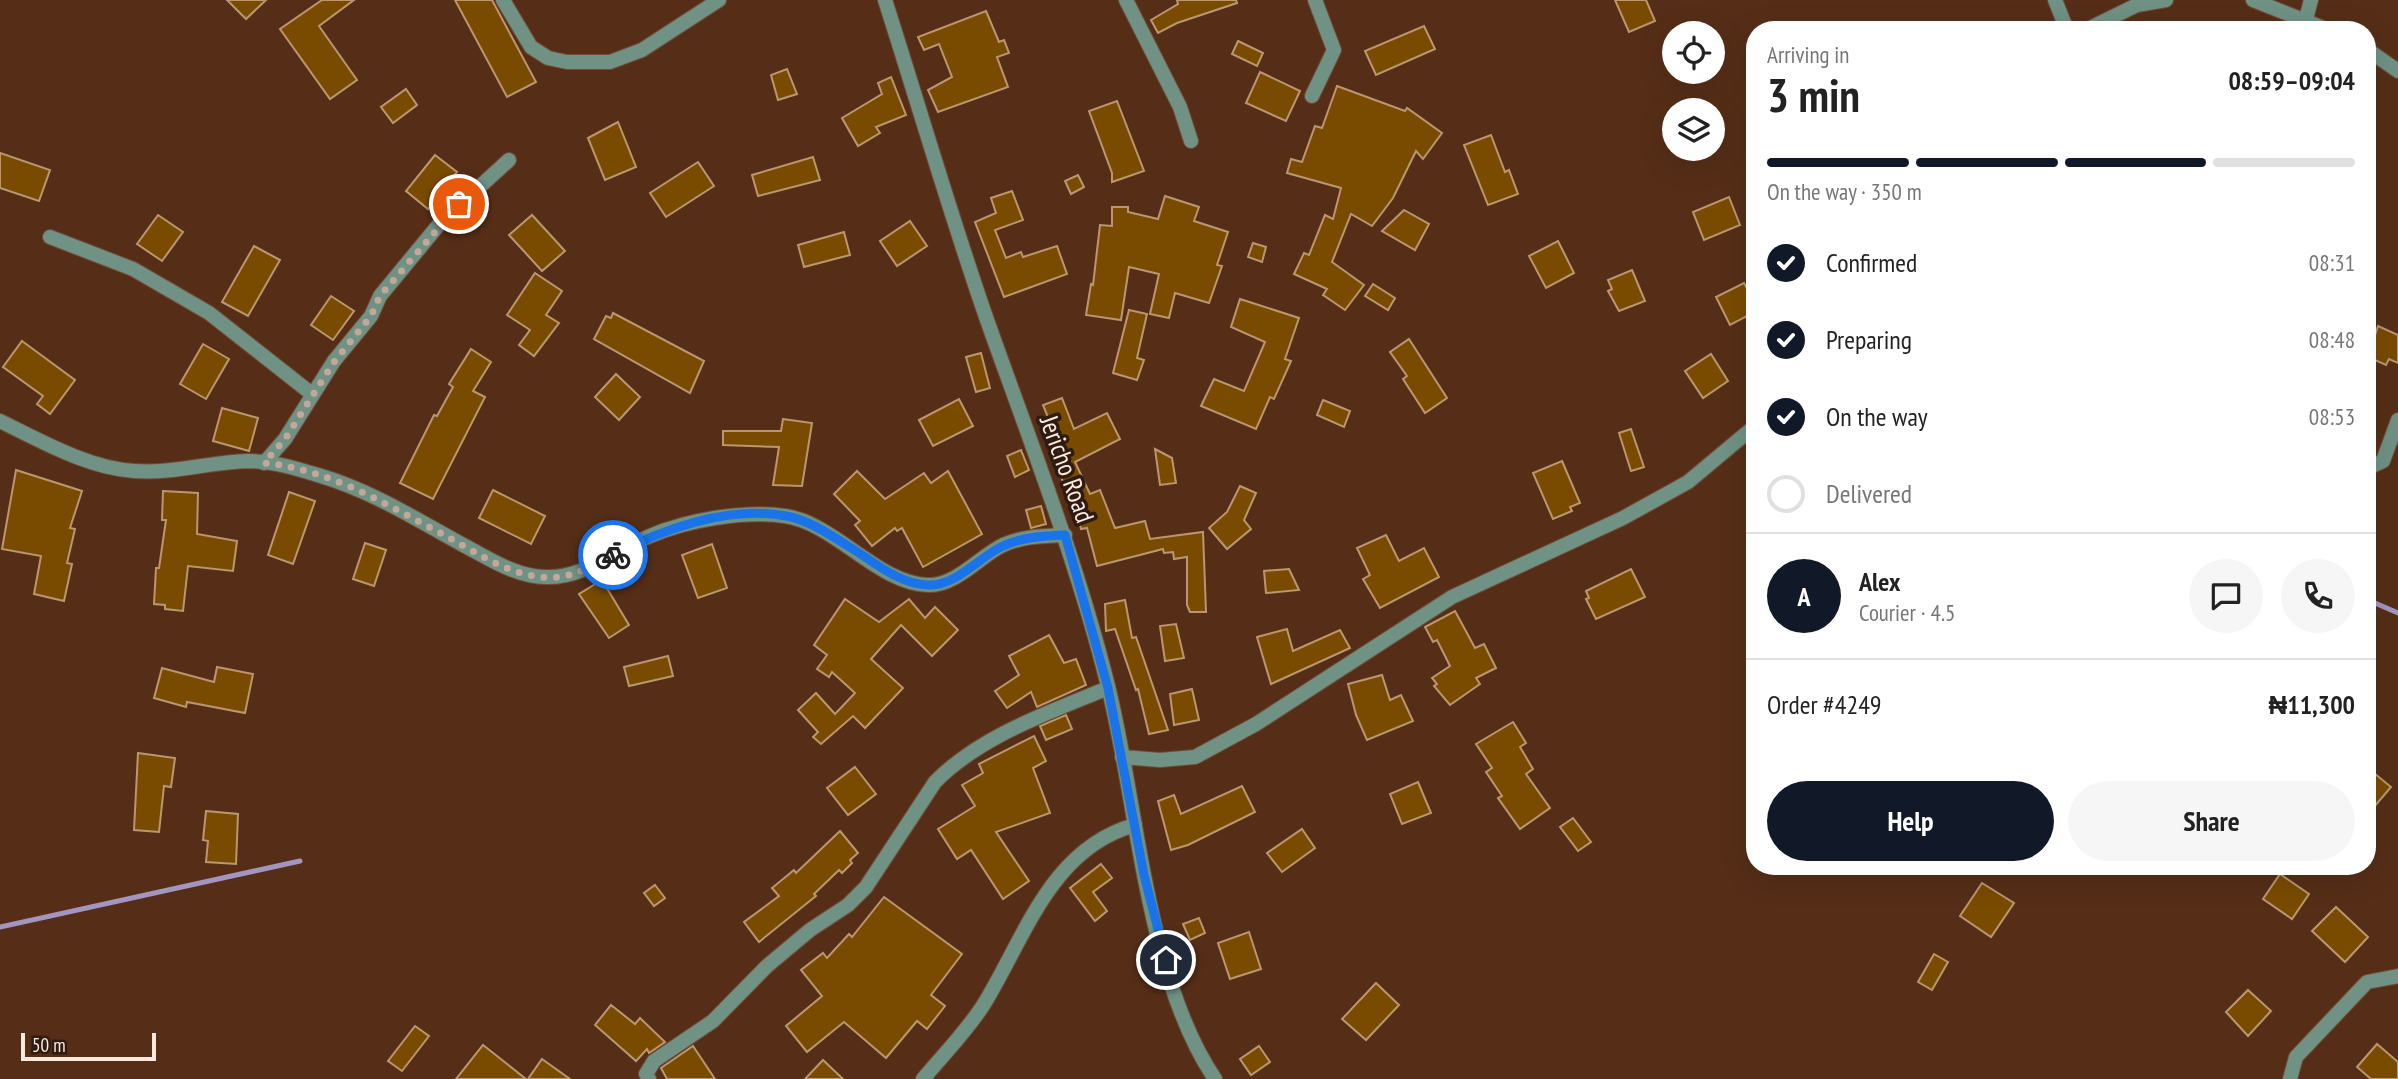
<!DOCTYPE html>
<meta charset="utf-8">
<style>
:root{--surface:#fff;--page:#f6f6f6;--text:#222;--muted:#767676;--line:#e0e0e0;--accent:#111827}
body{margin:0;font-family:"PT Sans Narrow",sans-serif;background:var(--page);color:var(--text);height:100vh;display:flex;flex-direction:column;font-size:26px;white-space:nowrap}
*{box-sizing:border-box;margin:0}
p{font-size:23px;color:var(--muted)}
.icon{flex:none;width:38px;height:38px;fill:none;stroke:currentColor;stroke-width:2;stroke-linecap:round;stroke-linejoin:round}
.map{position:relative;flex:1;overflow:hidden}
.details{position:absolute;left:1746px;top:21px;width:630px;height:854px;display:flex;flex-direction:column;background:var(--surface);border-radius:28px;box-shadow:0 7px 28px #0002}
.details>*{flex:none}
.tools{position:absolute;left:1662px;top:21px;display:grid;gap:14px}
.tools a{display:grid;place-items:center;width:63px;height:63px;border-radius:50%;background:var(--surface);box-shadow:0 7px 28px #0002;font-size:35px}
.scale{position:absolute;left:21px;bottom:18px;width:135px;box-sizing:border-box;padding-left:7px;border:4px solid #feeadf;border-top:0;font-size:19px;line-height:24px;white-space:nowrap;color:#feeadf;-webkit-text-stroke:5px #2e1c12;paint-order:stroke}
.pin{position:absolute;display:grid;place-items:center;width:60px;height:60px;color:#fff;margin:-30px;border:4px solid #fff;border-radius:50%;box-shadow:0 2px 7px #0007}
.courier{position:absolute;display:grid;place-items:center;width:70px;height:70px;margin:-35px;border:5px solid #1a73e8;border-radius:50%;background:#fff;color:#222;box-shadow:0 2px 9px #0007}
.headline em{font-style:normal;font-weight:700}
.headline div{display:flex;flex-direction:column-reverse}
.headline{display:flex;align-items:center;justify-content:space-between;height:119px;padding:0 21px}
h1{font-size:46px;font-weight:700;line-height:52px}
.bar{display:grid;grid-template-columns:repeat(4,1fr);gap:10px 7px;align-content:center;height:84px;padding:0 21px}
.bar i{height:9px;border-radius:5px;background:var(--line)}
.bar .current{background:var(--accent)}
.bar p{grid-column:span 4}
.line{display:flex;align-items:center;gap:18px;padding:0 21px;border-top:2px solid var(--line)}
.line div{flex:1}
.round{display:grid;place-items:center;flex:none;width:74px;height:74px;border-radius:37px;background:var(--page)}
ol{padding:0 21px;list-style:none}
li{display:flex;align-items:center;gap:21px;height:77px}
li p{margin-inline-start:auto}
li .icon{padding:7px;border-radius:50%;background:var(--accent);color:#fff;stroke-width:4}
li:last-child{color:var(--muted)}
li i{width:38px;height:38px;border:4px solid var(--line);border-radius:50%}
.button{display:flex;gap:14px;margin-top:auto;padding:14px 21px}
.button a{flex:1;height:80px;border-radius:42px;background:var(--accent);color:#fff;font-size:28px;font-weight:700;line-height:80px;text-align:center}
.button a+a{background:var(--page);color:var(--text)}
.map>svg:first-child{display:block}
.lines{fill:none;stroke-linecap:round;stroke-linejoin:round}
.stream{stroke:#a296c0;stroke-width:5}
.building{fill:#794b01;stroke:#ba9770;stroke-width:2}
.minor-casing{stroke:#714c37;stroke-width:16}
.tertiary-casing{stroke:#714c37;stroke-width:16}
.minor{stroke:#6f9285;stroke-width:14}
.tertiary{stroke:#6f9285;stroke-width:14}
.done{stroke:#c3a899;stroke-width:7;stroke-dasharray:0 12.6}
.route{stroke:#1a73e8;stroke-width:9}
.labels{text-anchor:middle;stroke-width:7;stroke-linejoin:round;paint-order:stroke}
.street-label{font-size:26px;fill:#feeadf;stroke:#2e1c12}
</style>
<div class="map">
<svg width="2398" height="1079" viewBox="0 0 2398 1079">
<rect width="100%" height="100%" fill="#562e17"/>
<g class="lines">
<g class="stream">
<path d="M 2368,600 L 2398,613"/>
<path d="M 0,927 L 300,861"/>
</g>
</g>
<g class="building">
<path d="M 227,0 L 266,0 L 246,19 Z"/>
<path d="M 322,0 L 354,0 L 319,26 L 357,80 L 330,99 L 280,29 Z"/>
<path d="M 455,0 L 492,0 L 536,82 L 507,97 Z"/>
<path d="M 1177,0 L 1236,0 L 1237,3 L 1177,23 L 1158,33 L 1151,20 L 1178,4 Z"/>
<path d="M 1615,0 L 1646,0 L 1655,21 L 1629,32 Z"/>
<path d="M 986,11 L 999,42 L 1004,40 L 1009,53 L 997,57 L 1008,87 L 938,112 L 928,90 L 952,77 L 939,44 L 924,50 L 918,37 Z"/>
<path d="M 1424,26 L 1435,49 L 1376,75 L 1365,51 Z"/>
<path d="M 1238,41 L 1263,53 L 1257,66 L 1232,54 Z"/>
<path d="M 787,69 L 797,94 L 778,100 L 771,75 Z"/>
<path d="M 1260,72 L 1300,91 L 1286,121 L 1246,103 Z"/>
<path d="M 891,77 L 906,115 L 876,127 L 880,133 L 858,146 L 842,118 L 882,94 L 878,83 Z"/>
<path d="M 1337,86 L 1405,111 L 1407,108 L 1442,133 L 1423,159 L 1416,151 L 1393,198 L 1372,226 L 1351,214 L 1332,262 L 1364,285 L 1345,310 L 1323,295 L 1327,289 L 1294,274 L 1304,253 L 1309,255 L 1325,215 L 1333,219 L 1341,188 L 1287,173 L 1291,159 L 1302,162 L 1315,126 L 1322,128 Z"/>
<path d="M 406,89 L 417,105 L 393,123 L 381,107 Z"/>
<path d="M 1117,101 L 1144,171 L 1112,182 L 1112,173 L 1089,111 Z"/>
<path d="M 618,122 L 636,167 L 605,180 L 588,138 Z"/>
<path d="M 1491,135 L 1505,172 L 1509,170 L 1518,194 L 1488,205 L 1464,145 Z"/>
<path d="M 0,153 L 50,170 L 39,201 L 0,188 Z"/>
<path d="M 435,155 L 457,172 L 428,209 L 406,191 Z"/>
<path d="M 813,157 L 820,180 L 758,196 L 752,175 Z"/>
<path d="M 698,162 L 714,186 L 666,217 L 650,193 Z"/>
<path d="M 1078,175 L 1084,187 L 1071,194 L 1065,181 Z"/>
<path d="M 1012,191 L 1023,220 L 995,230 L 1006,258 L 1021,252 L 1023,257 L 1057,246 L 1067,274 L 1004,297 L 975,222 L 996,213 L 991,198 Z"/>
<path d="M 1165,196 L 1199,207 L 1194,221 L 1228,232 L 1217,265 L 1222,266 L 1209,303 L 1175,293 L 1169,318 L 1150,314 L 1159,274 L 1129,267 L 1121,320 L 1086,315 L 1091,284 L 1093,285 L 1100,225 L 1112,226 L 1112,207 L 1128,207 L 1128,212 L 1158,219 Z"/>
<path d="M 1729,197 L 1740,225 L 1704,240 L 1693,212 Z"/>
<path d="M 1404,210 L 1429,224 L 1415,250 L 1382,231 Z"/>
<path d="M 158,215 L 183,232 L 162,261 L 137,244 Z"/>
<path d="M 532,215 L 565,251 L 542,271 L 509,235 Z"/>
<path d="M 910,221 L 927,246 L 897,266 L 880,241 Z"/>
<path d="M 844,232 L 850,255 L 804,267 L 798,245 Z"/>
<path d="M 1558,241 L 1574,273 L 1546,288 L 1529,256 Z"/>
<path d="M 1253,243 L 1266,247 L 1262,262 L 1248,257 Z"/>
<path d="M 254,246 L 280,260 L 248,316 L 222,302 Z"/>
<path d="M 1632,270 L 1645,301 L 1619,311 L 1608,291 L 1612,289 L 1608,280 Z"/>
<path d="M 535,273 L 562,291 L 546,315 L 559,323 L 534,356 L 519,345 L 530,330 L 507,315 Z"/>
<path d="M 1744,283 L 1755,303 L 1755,312 L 1730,325 L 1716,297 Z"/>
<path d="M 1373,284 L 1395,298 L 1388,310 L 1365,296 Z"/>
<path d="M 331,296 L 354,311 L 333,340 L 311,325 Z"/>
<path d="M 1240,299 L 1299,318 L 1285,359 L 1291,361 L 1274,399 L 1270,397 L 1256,429 L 1201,406 L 1214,379 L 1244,391 L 1265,342 L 1231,327 Z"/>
<path d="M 1129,310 L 1147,314 L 1137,358 L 1144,360 L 1137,380 L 1113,373 Z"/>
<path d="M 613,313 L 704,361 L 690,393 L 594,339 L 606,316 L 611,318 Z"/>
<path d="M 2378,326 L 2398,335 L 2398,363 L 2389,359 L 2386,365 L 2368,357 Z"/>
<path d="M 1409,339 L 1447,398 L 1425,413 L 1403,379 L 1407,376 L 1390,352 Z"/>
<path d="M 22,341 L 75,380 L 50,414 L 37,404 L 43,396 L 3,367 Z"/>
<path d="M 203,344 L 229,359 L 206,399 L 180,384 Z"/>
<path d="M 471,349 L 491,362 L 473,391 L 485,397 L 433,499 L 400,483 L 434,415 L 437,416 L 453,387 L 449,384 Z"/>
<path d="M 981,353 L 990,388 L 976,392 L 966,357 Z"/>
<path d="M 1711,354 L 1728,381 L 1703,398 L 1685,371 Z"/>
<path d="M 616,374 L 640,397 L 619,420 L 595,397 Z"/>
<path d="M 1062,398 L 1074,429 L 1107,413 L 1120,439 L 1075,462 L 1090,494 L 1100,490 L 1115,528 L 1145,521 L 1150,539 L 1203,532 L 1206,612 L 1190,612 L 1187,605 L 1187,557 L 1174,559 L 1173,552 L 1164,553 L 1163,549 L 1097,566 L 1087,528 L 1081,529 L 1078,514 L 1059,473 L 1061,472 L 1049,440 L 1056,437 L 1043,405 Z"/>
<path d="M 959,399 L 973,426 L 933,446 L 919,420 Z"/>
<path d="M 1323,400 L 1350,411 L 1344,427 L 1317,415 Z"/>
<path d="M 222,408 L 258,418 L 249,451 L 213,441 Z"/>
<path d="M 783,419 L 812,423 L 802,486 L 773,485 L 779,447 L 723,445 L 723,431 L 781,431 Z"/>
<path d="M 1631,429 L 1644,467 L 1631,471 L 1619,433 Z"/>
<path d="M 1155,449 L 1172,458 L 1176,483 L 1160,485 Z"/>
<path d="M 1021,450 L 1029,470 L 1015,477 L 1007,456 Z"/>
<path d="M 1562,461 L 1580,503 L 1570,507 L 1572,511 L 1553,519 L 1533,473 Z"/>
<path d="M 16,470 L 82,491 L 70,528 L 75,529 L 67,563 L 72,564 L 64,601 L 34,594 L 41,556 L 2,549 Z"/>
<path d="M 857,471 L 885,499 L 924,473 L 931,483 L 948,471 L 982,534 L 923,567 L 902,528 L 897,531 L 895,528 L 872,546 L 855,525 L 860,521 L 834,494 Z"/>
<path d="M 1240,486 L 1256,493 L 1244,520 L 1251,529 L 1227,549 L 1209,528 L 1227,512 Z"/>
<path d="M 493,490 L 545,516 L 531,544 L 479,518 Z"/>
<path d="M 163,491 L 198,493 L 197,534 L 237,541 L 233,571 L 188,566 L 183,611 L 165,609 L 165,605 L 154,604 L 156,568 L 159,568 L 166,520 L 162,520 Z"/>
<path d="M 289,492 L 315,501 L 293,564 L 268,555 Z"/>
<path d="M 1041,506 L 1046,524 L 1031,528 L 1026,510 Z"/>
<path d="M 1386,535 L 1399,561 L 1424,548 L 1439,577 L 1380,608 L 1363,579 L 1370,575 L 1357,548 Z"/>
<path d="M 365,543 L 386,550 L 374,586 L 353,579 Z"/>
<path d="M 712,544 L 727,588 L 698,598 L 682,555 Z"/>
<path d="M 1289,569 L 1299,590 L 1266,593 L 1264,571 Z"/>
<path d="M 1631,569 L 1645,597 L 1596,619 L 1586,599 L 1589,598 L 1586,591 Z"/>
<path d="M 602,580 L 629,625 L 609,638 L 579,594 Z"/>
<path d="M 845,599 L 879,622 L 909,599 L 925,618 L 935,607 L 958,630 L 932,656 L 901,625 L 871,659 L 903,688 L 865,728 L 853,716 L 821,744 L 813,737 L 818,732 L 798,710 L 816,693 L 835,714 L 855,693 L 832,672 L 829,677 L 817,669 L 827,655 L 814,645 Z"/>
<path d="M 1125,600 L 1132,638 L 1136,637 L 1168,730 L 1149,734 L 1138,689 L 1136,690 L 1115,629 L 1106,631 L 1105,604 Z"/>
<path d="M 1455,611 L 1475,648 L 1484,644 L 1496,668 L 1476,678 L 1480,684 L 1450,705 L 1434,686 L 1437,684 L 1432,678 L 1450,666 L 1437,640 L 1433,642 L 1425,627 Z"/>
<path d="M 1176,624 L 1184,658 L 1165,661 L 1160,626 Z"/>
<path d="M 1287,629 L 1293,651 L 1340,630 L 1350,648 L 1271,684 L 1257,637 Z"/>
<path d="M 1049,635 L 1064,663 L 1076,659 L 1086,685 L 1037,707 L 1031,692 L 1007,708 L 995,691 L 1019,675 L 1009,656 Z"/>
<path d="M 668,656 L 673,676 L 629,686 L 624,667 Z"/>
<path d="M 217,667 L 253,674 L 245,713 L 187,702 L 186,707 L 154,698 L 162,668 L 214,682 Z"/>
<path d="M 1382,675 L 1390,700 L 1401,695 L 1413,721 L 1367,740 L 1356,715 L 1348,684 Z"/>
<path d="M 1192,689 L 1199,720 L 1174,725 L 1170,694 Z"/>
<path d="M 1066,715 L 1072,729 L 1046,740 L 1040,726 Z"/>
<path d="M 1513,722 L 1526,743 L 1520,747 L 1533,769 L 1526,774 L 1550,808 L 1520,829 L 1498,798 L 1502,796 L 1486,772 L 1492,768 L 1476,744 Z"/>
<path d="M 1034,736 L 1046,761 L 1033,768 L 1050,813 L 996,832 L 1029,881 L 1003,899 L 971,850 L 957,859 L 938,829 L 975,806 L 962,785 L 983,773 L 979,764 Z"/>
<path d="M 138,753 L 175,758 L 171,787 L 164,786 L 159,832 L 134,830 Z"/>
<path d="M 855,767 L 876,794 L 848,815 L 827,788 Z"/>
<path d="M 2368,768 L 2391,787 L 2368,814 Z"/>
<path d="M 1418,782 L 1431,813 L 1402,824 L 1390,794 Z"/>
<path d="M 1242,786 L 1255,812 L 1188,845 L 1171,850 L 1158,801 L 1174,795 L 1181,814 Z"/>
<path d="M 206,811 L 238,814 L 236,864 L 206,862 L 208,841 L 203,840 Z"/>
<path d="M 1573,818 L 1591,842 L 1578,851 L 1560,827 Z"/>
<path d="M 1302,829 L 1315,848 L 1282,872 L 1267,853 Z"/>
<path d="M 840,831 L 858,853 L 850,860 L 852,863 L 842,873 L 839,870 L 814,894 L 816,896 L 759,942 L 744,922 L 779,896 L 772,888 L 794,870 L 796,873 Z"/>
<path d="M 1101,864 L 1112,878 L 1093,892 L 1107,911 L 1095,921 L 1070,888 Z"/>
<path d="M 2280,874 L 2309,894 L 2292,919 L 2263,899 Z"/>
<path d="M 1982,883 L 2014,903 L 1991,937 L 1960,916 Z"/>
<path d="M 655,885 L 665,898 L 654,906 L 644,893 Z"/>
<path d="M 884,897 L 962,954 L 931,995 L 945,1006 L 927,1029 L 917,1021 L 886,1058 L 844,1022 L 807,1052 L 786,1026 L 822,996 L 801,970 L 823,953 L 827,958 L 849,934 L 852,937 Z"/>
<path d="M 2336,907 L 2368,937 L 2345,962 L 2312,931 Z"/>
<path d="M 1199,918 L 1205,933 L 1190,940 L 1183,924 Z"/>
<path d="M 1249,932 L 1261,969 L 1230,979 L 1218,943 Z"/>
<path d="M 1934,954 L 1948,962 L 1932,990 L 1918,982 Z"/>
<path d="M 1376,983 L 1399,1005 L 1366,1040 L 1342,1019 Z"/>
<path d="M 2248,990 L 2271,1011 L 2248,1036 L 2226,1012 Z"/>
<path d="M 611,1005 L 635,1024 L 640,1018 L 665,1042 L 649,1053 L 647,1049 L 636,1061 L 595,1025 Z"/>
<path d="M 415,1026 L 429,1036 L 402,1071 L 388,1061 Z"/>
<path d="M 2377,1044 L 2398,1062 L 2398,1079 L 2371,1079 L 2357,1067 Z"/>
<path d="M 483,1045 L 526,1079 L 456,1079 Z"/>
<path d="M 693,1046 L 715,1079 L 667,1079 L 661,1068 Z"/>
<path d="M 1259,1046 L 1270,1062 L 1251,1075 L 1240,1059 Z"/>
<path d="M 542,1059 L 570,1079 L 528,1079 Z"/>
<path d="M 823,1060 L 843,1079 L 805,1079 Z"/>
</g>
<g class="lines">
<defs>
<g id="minor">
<path d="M 503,0 L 531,47 L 548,58 L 567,62 L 610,62 L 642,50 L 719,0"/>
<path d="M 1126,0 L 1180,107 L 1191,141"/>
<path d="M 2055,0 L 2067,30"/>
<path d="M 2253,0 L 2328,30"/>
<path d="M 2306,19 L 2311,0"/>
<path d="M 2086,30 L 2137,5 L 2166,0"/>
<path d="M 2368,50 L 2398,71"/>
<path d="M 1312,96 L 1334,50 L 1315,0"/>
<path d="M 50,237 L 133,269 L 209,313 L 312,394"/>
<path d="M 0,421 C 41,441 88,468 134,471 C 172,474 210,462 248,461 C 273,461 298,469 321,476 C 372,491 419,521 465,546 C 490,559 515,576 544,577 C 584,579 615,550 650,536 C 687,520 745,510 785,516 C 835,523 878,584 928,585 C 956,586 980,556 1003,545 C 1023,536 1044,536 1065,535"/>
<path d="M 264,463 L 285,439 L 334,361 L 371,316 L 380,296 L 441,222 L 509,160"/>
<path d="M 2368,468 L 2383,461 L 2398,420"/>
<path d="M 1122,757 L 1160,760 L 1195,757 L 1256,724 L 1452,597 L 1623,518 L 1688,482 L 1755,426"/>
<path d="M 649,1079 L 646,1074 L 654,1061 L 713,1021 L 767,966 L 810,930 L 848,905 L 866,887 L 935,782 C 980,736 1050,712 1108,688"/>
<path d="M 923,1079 C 943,1055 967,1031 984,1004 C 1025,937 1051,848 1135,825"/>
<path d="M 2290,1079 L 2296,1057 L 2367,982 L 2398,976"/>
</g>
<path id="tertiary" d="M 885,0 C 919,106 950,214 987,320 C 1030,441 1077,561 1108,686 C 1138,806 1146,977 1215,1079"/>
</defs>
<use href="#minor" class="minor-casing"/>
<use href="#tertiary" class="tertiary-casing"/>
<use href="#minor" class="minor"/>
<use href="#tertiary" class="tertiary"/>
</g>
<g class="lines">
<path class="done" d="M 459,204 L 380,296 L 371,316 L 334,362 L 285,439 L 264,463 C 330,469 389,506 446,536 C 481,555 517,581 559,577 C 578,575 596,563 613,555"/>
<path class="route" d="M 613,555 C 663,529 729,505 786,516 C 810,520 833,537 853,549 C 875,563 901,585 929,585 C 956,586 979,557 1003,546 C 1022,537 1044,536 1065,535 L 1108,688 L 1144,875 L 1166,960"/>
</g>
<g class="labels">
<g class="street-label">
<text transform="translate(1067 469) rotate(70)" y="9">Jericho Road</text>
</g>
</g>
</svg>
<div class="tools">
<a><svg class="icon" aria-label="locate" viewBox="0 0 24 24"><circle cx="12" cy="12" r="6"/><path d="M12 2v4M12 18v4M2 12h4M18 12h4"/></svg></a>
<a><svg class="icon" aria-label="layers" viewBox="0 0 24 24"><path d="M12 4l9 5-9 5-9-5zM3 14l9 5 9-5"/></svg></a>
</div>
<div class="scale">50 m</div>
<div class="pin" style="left:459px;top:204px;background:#ea580c"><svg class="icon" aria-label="bag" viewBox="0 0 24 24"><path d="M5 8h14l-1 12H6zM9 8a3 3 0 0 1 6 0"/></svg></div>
<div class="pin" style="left:1166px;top:960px;background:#1f2937"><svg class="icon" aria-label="home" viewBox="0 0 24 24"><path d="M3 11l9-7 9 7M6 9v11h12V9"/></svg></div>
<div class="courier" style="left:613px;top:555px"><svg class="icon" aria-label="bike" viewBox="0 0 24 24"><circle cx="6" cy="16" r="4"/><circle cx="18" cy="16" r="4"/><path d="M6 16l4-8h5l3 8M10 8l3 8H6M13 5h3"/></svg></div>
<section class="details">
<div class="headline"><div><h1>3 min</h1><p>Arriving in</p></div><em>08:59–09:04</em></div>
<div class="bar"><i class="current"></i><i class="current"></i><i class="current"></i><i></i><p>On the way · 350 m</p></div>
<ol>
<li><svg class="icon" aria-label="check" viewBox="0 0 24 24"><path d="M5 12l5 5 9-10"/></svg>Confirmed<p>08:31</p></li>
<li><svg class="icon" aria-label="check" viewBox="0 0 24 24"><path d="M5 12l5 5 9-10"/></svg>Preparing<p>08:48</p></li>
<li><svg class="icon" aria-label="check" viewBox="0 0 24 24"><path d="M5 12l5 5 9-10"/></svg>On the way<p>08:53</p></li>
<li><i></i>Delivered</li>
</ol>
<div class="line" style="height:126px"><b class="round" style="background:var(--accent);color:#fff">A</b><div><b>Alex</b><p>Courier · 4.5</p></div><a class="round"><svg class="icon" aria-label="chat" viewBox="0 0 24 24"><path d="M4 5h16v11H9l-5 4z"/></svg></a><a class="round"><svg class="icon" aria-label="phone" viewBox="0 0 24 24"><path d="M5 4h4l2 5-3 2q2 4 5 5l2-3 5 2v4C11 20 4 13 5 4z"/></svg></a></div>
<div class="line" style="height:91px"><div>Order #4249</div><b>₦11,300</b></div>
<div class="button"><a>Help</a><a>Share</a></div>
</section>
</div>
